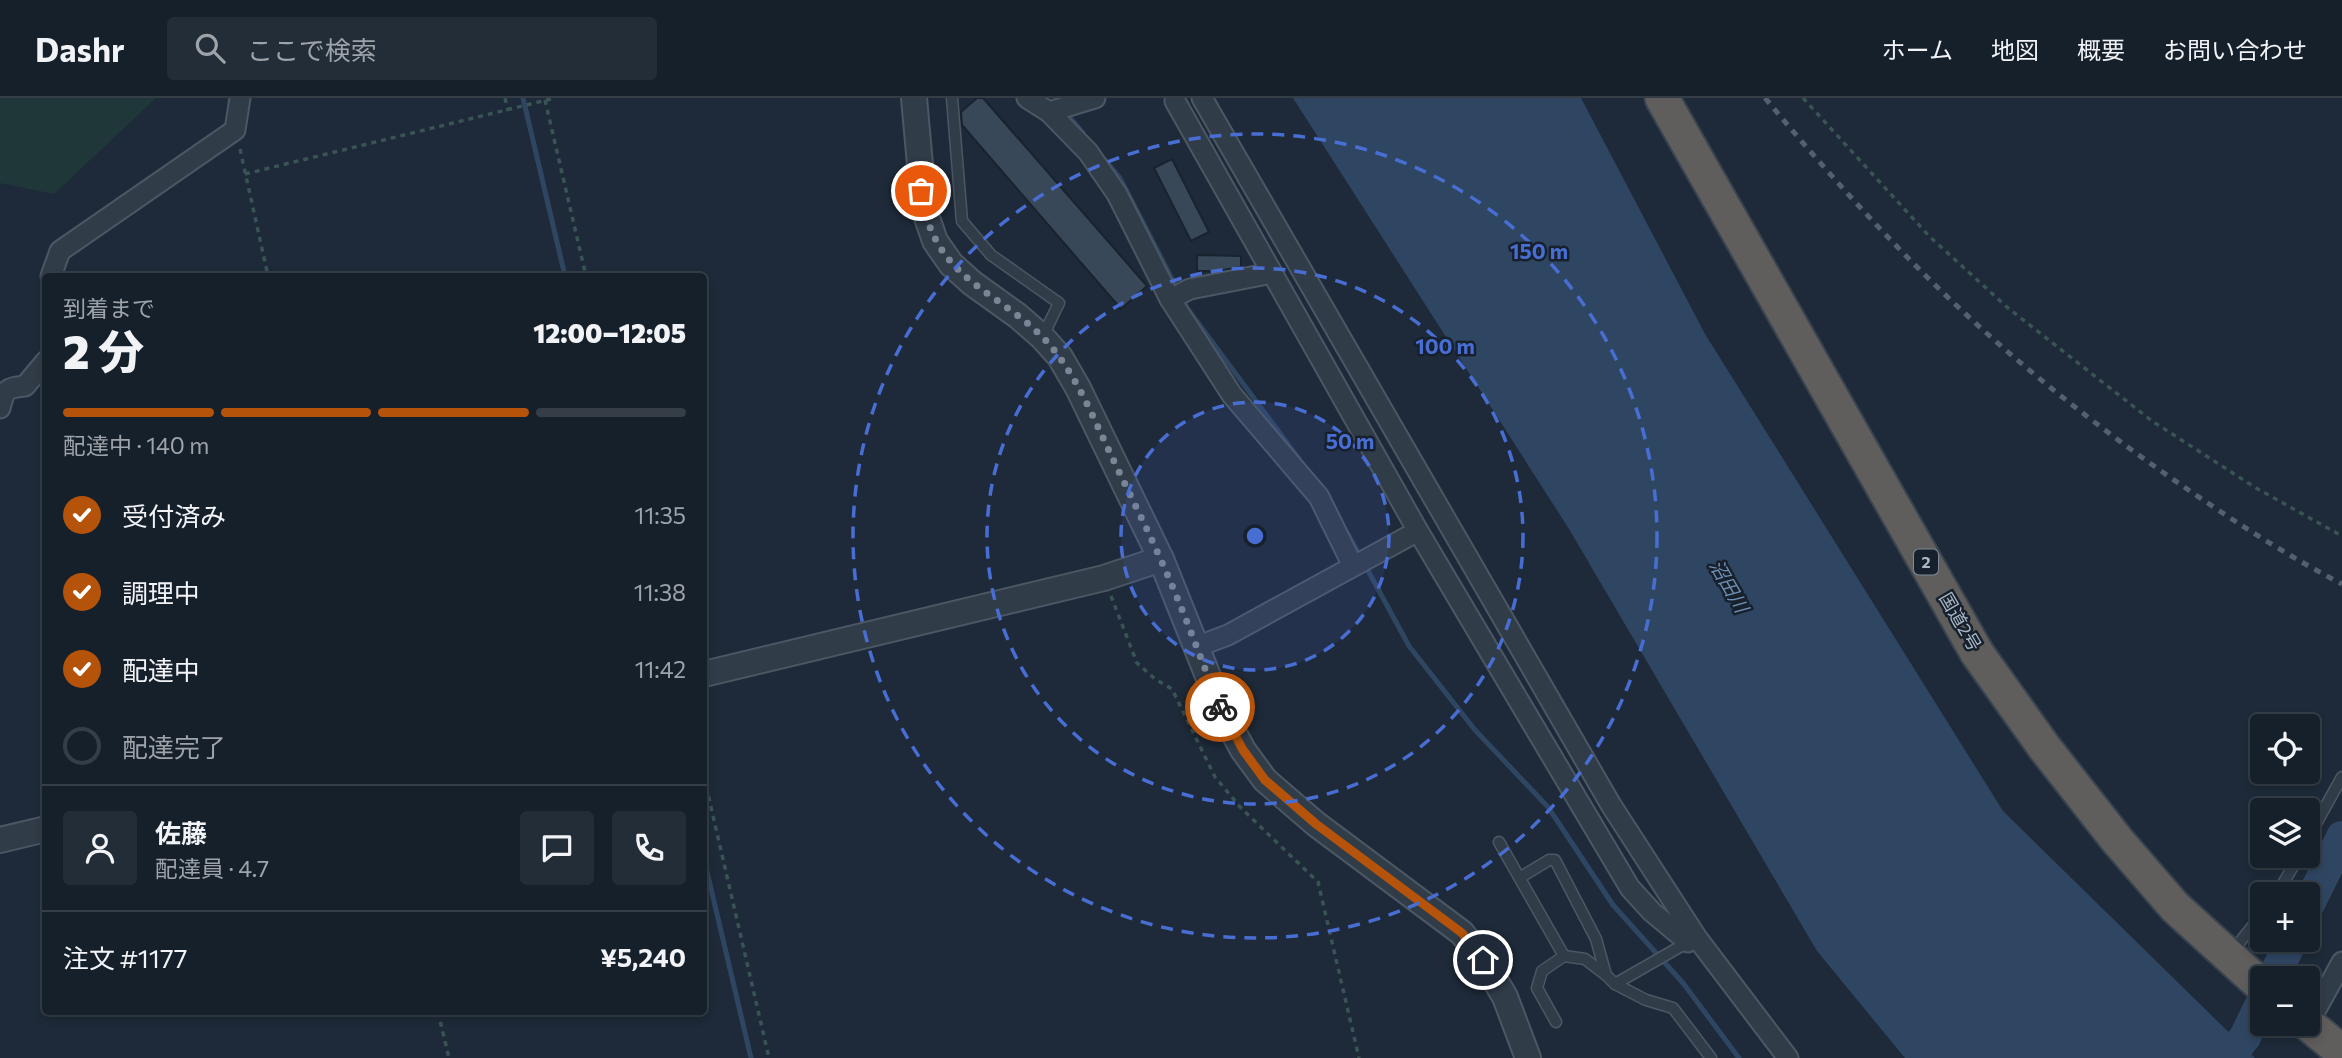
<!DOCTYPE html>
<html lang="ja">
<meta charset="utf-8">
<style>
:root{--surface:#16202b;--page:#232d37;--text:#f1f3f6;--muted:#9ea3a9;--line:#353e47;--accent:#b45309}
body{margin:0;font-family:Commissioner,"Noto Sans JP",sans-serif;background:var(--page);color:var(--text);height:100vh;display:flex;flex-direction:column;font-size:26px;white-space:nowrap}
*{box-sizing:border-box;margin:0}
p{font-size:23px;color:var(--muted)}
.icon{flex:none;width:38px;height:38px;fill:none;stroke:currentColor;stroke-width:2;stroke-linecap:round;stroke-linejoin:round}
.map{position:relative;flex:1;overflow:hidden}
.side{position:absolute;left:42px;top:175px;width:665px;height:742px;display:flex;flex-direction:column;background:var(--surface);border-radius:7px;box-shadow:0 4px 10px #0003,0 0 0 2px var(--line)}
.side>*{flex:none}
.fabs{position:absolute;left:2250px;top:616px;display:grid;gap:14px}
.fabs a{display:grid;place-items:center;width:70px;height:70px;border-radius:7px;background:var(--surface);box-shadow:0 4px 10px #0003,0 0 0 2px var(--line);font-size:35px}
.pin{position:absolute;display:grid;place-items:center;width:60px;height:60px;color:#fff;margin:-30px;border:4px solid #fff;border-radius:50%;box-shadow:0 2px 7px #0007}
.courier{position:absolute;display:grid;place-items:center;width:70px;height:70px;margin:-35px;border:5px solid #b45309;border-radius:50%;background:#fff;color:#222;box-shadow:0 2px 9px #0007}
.head em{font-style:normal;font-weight:800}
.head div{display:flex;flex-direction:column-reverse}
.head{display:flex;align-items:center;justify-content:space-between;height:119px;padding:0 21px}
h1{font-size:46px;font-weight:800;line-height:52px}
.bar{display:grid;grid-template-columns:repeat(4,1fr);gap:10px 7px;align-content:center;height:84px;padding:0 21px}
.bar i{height:9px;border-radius:5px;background:var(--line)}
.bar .on{background:var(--accent)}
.bar p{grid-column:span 4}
.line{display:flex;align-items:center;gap:18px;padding:0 21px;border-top:2px solid var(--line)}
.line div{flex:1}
.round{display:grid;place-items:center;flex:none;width:74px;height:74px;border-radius:7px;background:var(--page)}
ol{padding:0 21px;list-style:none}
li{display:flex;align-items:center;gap:21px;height:77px}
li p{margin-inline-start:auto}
li .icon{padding:7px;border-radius:50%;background:var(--accent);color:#fff;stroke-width:4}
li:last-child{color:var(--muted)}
li i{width:38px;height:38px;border:4px solid var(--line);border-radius:50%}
header{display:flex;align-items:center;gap:42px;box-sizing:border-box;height:98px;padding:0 35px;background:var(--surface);border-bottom:2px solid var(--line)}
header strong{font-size:33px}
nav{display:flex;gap:38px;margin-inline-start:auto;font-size:24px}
.search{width:490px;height:63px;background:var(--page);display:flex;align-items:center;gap:18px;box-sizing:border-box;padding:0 24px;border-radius:7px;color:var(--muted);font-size:26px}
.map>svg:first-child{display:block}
.green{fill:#20373a}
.water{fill:#2f4662}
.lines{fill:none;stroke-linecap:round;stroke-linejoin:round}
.stream{stroke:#2f4662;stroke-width:5}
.river{stroke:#2f4662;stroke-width:32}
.building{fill:#394859;stroke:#19232f;stroke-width:2}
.service-casing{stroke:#4c5764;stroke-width:13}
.minor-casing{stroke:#4c5764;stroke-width:23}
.tertiary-casing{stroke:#4c5764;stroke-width:28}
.trunk-casing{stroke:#394450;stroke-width:37}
.path{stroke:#3a5354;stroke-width:3.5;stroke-dasharray:5 5;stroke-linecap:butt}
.service{stroke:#313c49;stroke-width:10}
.minor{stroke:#313c49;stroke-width:19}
.tertiary{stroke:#313c49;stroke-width:24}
.trunk{stroke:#605e5c;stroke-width:33}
.rail{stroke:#536071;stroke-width:5;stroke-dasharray:7 7;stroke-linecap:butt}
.done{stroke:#7a8695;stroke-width:7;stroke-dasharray:0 12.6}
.route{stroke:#b45309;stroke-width:9}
.ring{fill:none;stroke:#486ed3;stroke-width:3.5;stroke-dasharray:12 9}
.labels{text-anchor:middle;stroke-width:5;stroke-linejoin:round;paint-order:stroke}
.shield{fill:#17212d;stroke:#7f8a98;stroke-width:2}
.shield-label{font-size:16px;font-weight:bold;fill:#abb7c6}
.street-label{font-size:18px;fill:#abb7c6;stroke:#17212d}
.water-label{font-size:19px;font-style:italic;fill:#708eb2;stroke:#17212d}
.centre{fill:#486ed3;stroke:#17212d;stroke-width:3.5}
.ring-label{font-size:21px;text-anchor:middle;font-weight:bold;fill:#486ed3;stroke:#17212d;stroke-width:5;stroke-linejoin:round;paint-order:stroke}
</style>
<header>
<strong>Dashr</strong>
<div class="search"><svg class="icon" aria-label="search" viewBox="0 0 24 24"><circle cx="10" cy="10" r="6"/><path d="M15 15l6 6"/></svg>ここで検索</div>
<nav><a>ホーム</a><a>地図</a><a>概要</a><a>お問い合わせ</a></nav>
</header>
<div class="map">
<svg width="2342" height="960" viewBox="0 0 2342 960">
<rect width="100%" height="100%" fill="#1e2a39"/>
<path class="green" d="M 0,0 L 156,0 L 54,96 L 0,85 Z"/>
<path class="water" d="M 1293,0 L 1581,0 L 1705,236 L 2003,713 L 2255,960 L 1905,960 L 1817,853 L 1569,431 Z"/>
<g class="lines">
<g class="stream">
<path d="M 523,0 L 565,178"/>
<path d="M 1064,13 L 1083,35"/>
<path d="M 1105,62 L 1120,80 L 1187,210 L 1299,361"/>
<path d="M 1346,433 L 1360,458"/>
<path d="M 1365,467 L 1409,548 L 1475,632 L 1548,709 L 1613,807 L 1683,885 L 1739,960"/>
<path d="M 704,761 L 751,960"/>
</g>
<g class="river">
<path d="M 2308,808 L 2342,739"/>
<path d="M 2273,880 L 2292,842"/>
<path d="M 2228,960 L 2245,939 L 2263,902"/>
</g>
</g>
<g class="building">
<path d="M 977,0 L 983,0 L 1147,188 L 1121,211 L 962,27 L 961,14 Z"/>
<path d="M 1172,61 L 1209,134 L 1191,143 L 1154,70 Z"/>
<path d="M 1197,157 L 1241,158 L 1241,169 L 1217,173 L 1197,173 Z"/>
</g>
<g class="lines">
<defs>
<g id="service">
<path d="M 952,0 L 962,123 L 991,157 L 1059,205 L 1043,238"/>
<path d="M 2308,740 L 2342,679"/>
<path d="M 1499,744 L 1564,858"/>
<path d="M 1521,779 L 1549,762 L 1555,762 L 1596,841 L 1606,877 L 1615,886 L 1690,843"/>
<path d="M 2277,796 L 2299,758"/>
<path d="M 2231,855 L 2263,815"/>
<path d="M 1615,886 L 1646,902 L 1673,910 L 1711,960"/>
<path d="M 1556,924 L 1537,890 L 1542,873 L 1564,858 L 1585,861 L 1606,877"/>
</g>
<g id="minor">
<path d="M 1027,0 L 1049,14 L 1088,54 L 1117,96 L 1170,201 L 1232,297 L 1319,399 L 1353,468"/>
<path d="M 1202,0 L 1611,707 L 1697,840 L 1788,960"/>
<path d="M 1175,3 L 1418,433 L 1630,790 L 1652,814 L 1688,844"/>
<path d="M 1049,14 L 1095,0"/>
<path d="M 51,178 L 60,153 L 235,32 L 240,0"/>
<path d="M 1170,201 L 1190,191 L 1272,175"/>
<path d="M 0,310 C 5,291 6,290 25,288 L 46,263"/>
<path d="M 1196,549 L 1228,537 L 1418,433"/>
<path d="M 2308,926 L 2342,864"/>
</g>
<g id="tertiary">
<path d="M 914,0 L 924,111 L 935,143 L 951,166 L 972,185 L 1018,218 L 1042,239 L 1060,259 L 1078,290 L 1161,461 L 1222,613 L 1243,652 L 1265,682 L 1316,726 L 1462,835 L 1483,862 L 1505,899 L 1528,960"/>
<path d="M 704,576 L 1104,480 L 1161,461"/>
<path d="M 0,742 L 46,731"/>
</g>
<g id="trunk">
<path d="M 1662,0 L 1977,555 L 2044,649 L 2117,742 L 2175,809 L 2263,889"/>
<path d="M 2308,926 L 2342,954"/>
</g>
</defs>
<use href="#service" class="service-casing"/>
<use href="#minor" class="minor-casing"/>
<use href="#tertiary" class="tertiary-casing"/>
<use href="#trunk" class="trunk-casing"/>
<g class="path">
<path d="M 505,0 L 508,13"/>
<path d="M 1803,0 L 1929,138 L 2008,210 L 2152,323 L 2256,390 L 2342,438"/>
<path d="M 545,2 L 586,178"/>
<path d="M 240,51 L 268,178"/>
<path d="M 245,76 L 555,0"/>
<path d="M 1111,498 L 1137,565 L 1155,581 L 1172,591 L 1215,679 L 1241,710 L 1318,784 L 1359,960"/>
<path d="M 704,679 L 769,960"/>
<path d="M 438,914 L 449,960"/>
</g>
<use href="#service" class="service"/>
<use href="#minor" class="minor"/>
<use href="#tertiary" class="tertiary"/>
<use href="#trunk" class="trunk"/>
<path class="rail" d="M 1765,0 C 1830,78 1897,153 1971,221 C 2034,279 2101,331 2171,380 C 2226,418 2282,455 2342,486"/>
</g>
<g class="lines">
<path class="done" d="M 921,93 C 934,192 1012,192 1060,260 C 1082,290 1096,326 1112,359 C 1128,393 1145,426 1160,460 C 1182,508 1200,559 1220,609"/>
<path class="route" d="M 1220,609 L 1243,652 L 1265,682 L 1316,726 L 1462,835 L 1483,862"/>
</g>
<circle cx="1255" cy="438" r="134" fill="#486ed3" fill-opacity=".12"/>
<g class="ring">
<circle cx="1255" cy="438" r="134"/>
<circle cx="1255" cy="438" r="268"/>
<circle cx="1255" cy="438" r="402"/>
</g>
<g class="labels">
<rect class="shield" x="1914" y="451.5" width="24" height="25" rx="5"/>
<g class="shield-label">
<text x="1926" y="470">2</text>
</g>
<g class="street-label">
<text transform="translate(1960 524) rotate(60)" y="6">国道2号</text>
</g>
<g class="water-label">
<text transform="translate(1729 488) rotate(60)" y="7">沼田川</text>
</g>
</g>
<circle cx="1255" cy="438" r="10" class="centre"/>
<g class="ring-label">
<text x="1539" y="161">150 m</text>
<text x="1445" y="256">100 m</text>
<text x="1350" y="351">50 m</text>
</g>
</svg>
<div class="fabs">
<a><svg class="icon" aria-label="locate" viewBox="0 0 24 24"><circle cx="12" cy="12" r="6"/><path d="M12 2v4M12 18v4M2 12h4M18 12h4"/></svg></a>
<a><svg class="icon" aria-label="layers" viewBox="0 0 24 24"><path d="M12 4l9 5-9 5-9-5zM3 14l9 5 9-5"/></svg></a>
<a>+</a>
<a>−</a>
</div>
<div class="pin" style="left:921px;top:93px;background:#ea580c"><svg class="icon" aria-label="bag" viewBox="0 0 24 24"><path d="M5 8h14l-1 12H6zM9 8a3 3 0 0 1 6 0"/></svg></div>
<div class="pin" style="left:1483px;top:862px;background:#1f2937"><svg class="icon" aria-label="home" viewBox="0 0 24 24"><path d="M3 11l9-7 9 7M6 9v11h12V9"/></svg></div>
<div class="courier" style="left:1220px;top:609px"><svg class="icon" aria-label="bike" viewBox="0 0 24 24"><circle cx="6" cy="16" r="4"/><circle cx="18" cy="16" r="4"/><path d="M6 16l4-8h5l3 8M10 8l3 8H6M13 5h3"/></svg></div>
<section class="side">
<div class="head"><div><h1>2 分</h1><p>到着まで</p></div><em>12:00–12:05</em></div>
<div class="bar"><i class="on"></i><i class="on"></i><i class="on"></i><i></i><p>配達中 · 140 m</p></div>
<ol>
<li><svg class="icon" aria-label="check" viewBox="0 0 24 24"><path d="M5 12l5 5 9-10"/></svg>受付済み<p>11:35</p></li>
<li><svg class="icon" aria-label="check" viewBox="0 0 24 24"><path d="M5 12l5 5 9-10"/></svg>調理中<p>11:38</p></li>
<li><svg class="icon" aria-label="check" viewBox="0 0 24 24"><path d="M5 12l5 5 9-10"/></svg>配達中<p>11:42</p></li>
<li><i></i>配達完了</li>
</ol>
<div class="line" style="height:126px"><a class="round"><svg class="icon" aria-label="person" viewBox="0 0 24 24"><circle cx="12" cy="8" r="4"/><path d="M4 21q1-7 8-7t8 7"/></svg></a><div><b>佐藤</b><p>配達員 · 4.7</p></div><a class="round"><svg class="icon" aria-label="chat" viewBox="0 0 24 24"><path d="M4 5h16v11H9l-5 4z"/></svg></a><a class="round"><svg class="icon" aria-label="phone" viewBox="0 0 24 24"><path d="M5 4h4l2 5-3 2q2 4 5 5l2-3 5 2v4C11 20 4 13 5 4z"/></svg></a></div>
<div class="line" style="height:91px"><div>注文 #1177</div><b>¥5,240</b></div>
</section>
</div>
